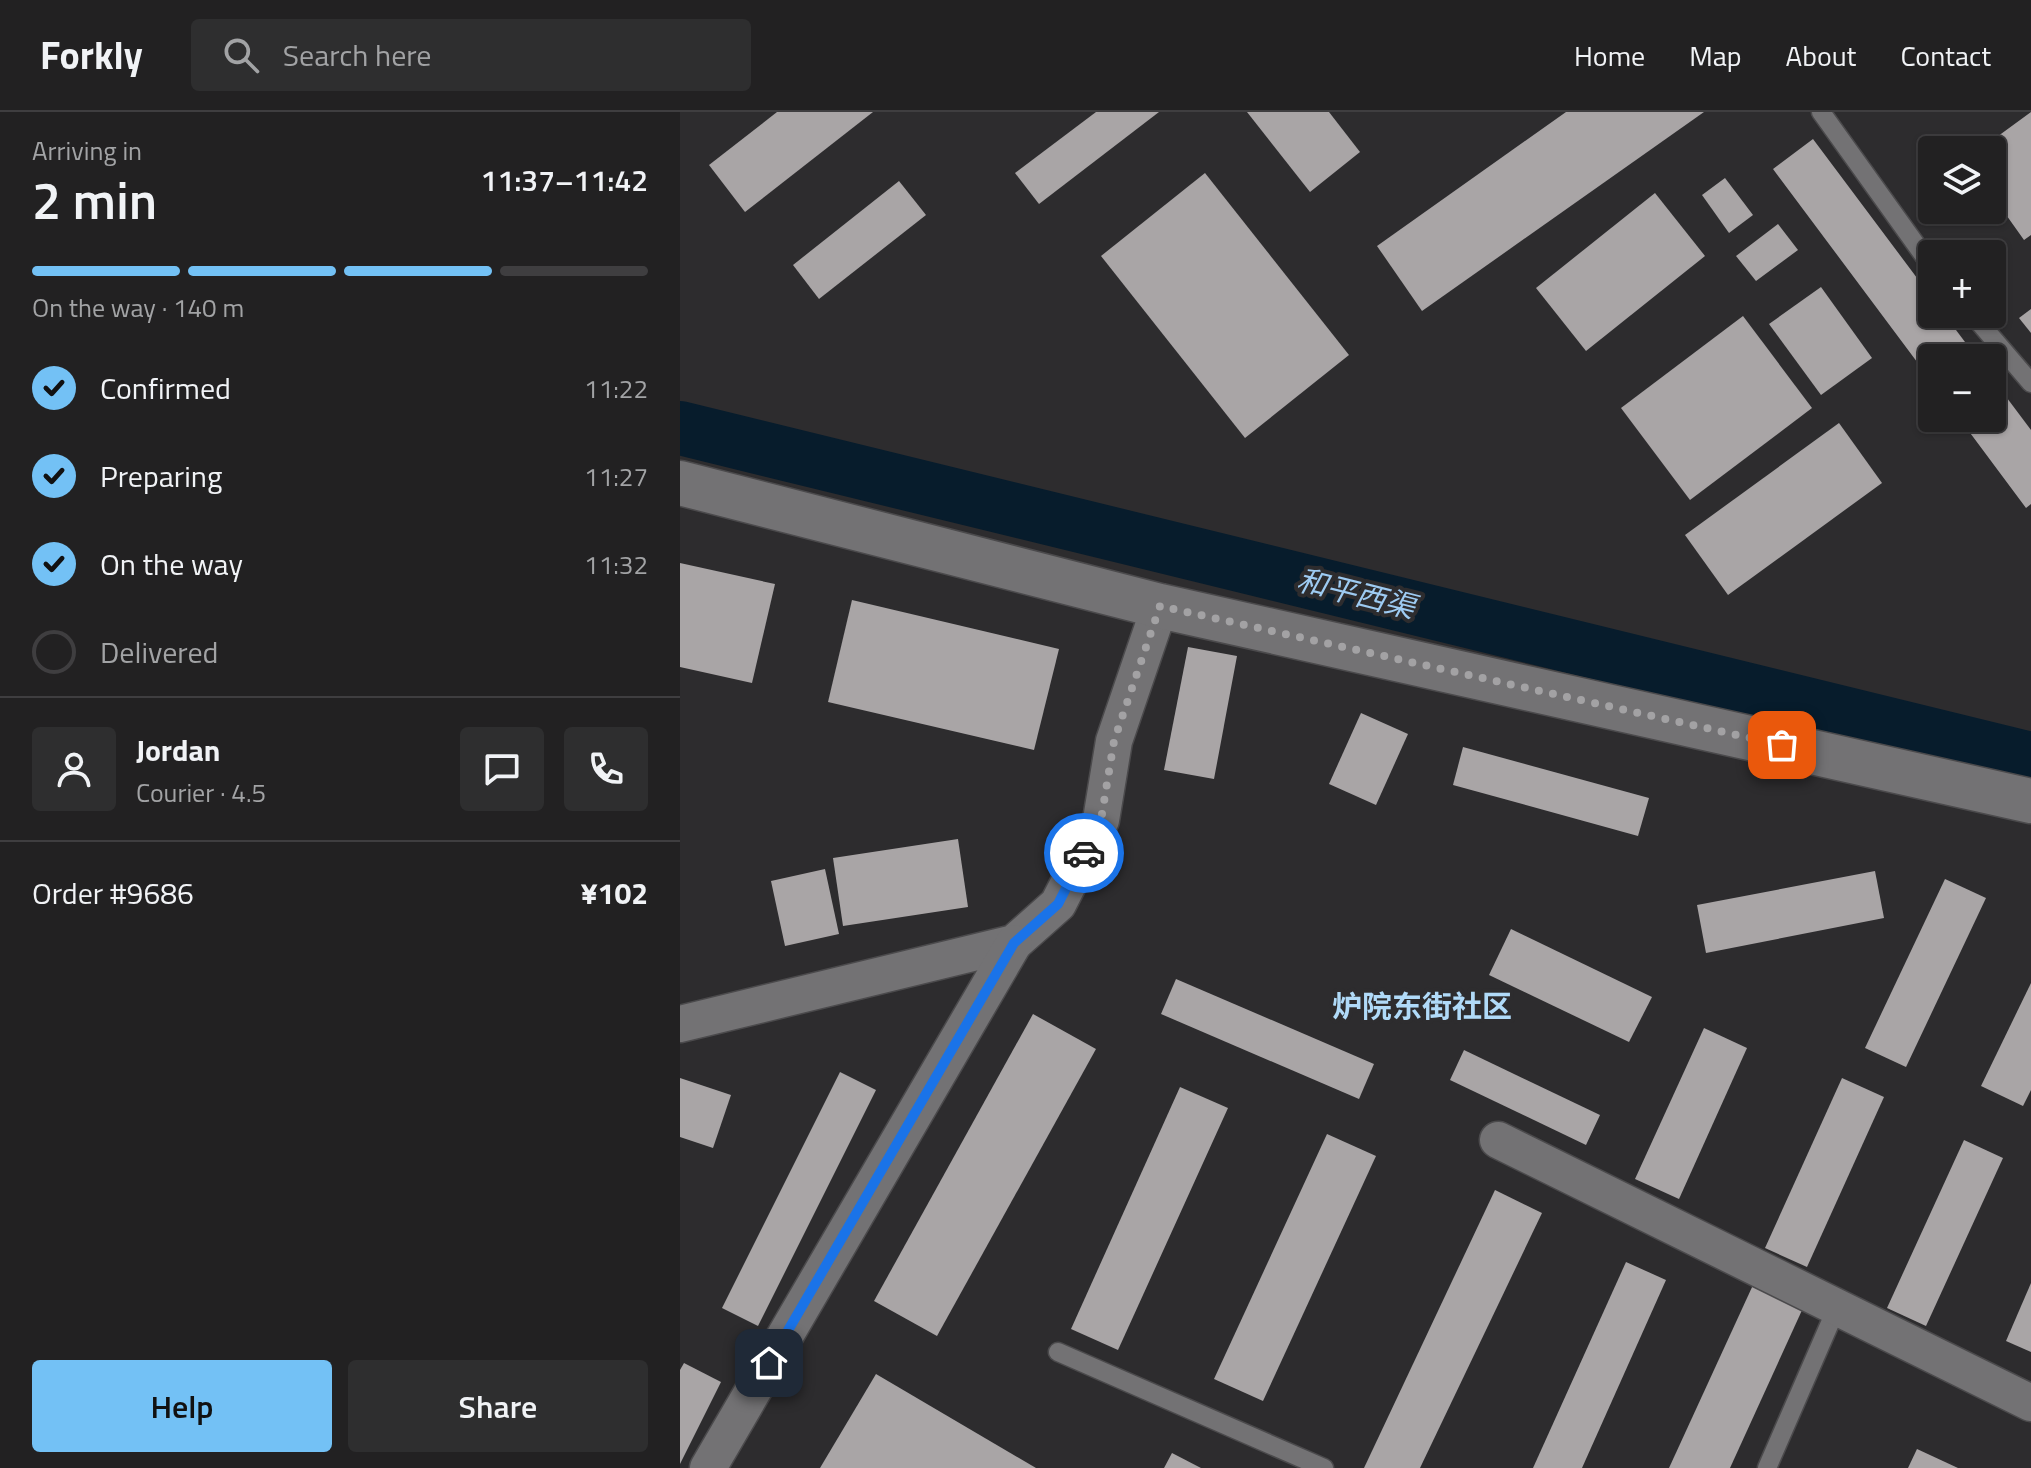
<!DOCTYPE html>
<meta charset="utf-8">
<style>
:root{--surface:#222122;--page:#2e2e2f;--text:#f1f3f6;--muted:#a2a3a5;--line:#3f3e40;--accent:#73c1f5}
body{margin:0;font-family:"Titillium Web","Noto Sans SC",sans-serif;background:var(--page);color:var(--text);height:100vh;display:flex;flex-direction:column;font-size:30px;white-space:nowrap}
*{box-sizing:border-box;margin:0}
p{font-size:26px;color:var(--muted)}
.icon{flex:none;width:44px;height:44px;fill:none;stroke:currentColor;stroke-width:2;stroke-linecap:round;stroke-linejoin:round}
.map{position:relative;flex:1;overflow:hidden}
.panel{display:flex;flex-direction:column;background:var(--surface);width:680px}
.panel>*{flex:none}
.tools{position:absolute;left:1238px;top:24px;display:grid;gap:16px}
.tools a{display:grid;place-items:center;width:88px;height:88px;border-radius:8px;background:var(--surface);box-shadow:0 2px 6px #0004,0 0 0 2px var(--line);font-size:40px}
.pin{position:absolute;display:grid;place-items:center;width:68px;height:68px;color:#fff;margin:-34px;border-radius:16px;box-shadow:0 4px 12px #0006}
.courier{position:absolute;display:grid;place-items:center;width:80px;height:80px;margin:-40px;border:6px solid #1a73e8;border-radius:50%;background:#fff;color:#222;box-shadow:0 2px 10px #0007}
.overview em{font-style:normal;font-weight:600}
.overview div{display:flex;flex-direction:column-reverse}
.overview{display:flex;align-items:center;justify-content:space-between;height:136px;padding:0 32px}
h1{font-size:52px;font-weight:600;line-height:60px}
.bar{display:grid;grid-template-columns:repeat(4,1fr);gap:12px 8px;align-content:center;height:96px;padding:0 32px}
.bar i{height:10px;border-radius:6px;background:var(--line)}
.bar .active{background:var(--accent)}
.bar p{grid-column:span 4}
.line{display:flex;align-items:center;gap:20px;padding:0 32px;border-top:2px solid var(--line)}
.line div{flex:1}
.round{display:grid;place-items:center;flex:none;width:84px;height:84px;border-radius:8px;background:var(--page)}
ol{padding:0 32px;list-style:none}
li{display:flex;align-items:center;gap:24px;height:88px}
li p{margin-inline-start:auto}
li .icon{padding:8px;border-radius:50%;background:var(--accent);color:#111;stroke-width:4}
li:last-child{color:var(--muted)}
li i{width:44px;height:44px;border:4px solid var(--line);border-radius:50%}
.primary-button{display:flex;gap:16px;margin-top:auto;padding:16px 32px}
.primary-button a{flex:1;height:92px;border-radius:8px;background:var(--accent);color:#111;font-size:32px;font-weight:600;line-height:92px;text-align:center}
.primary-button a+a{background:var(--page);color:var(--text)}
header{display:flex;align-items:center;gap:48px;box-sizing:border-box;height:112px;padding:0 40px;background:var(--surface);border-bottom:2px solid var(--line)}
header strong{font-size:38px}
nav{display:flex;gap:44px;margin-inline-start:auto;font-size:28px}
.search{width:560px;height:72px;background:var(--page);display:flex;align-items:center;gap:20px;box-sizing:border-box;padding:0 28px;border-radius:8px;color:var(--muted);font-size:30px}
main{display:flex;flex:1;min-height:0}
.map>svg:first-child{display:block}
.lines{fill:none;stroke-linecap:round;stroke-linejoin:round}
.river{stroke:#071c2c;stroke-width:54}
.building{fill:#a9a5a6}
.service-casing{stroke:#4b4a4c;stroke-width:21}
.minor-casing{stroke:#4b4a4c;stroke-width:39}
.tertiary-casing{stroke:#4b4a4c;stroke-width:47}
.service{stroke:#737274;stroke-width:18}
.minor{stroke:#737274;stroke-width:36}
.tertiary{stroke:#737274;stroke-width:44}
.done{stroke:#a3a2a4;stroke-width:8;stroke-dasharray:0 14.4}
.route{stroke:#1a73e8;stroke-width:10}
.labels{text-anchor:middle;stroke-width:8;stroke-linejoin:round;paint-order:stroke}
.water-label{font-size:30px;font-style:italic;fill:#9ecbf2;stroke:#2d2c2e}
.neighbourhood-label{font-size:30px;font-weight:bold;fill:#b0daf8;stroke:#2d2c2e}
</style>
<header>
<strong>Forkly</strong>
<div class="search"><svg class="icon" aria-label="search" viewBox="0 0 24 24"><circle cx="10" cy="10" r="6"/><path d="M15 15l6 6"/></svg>Search here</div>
<nav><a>Home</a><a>Map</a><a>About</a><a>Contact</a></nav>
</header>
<main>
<section class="panel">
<div class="overview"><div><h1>2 min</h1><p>Arriving in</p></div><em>11:37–11:42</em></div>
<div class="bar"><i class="active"></i><i class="active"></i><i class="active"></i><i></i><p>On the way · 140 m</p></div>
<ol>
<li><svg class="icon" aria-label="check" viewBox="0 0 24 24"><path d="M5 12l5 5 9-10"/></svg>Confirmed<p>11:22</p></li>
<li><svg class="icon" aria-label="check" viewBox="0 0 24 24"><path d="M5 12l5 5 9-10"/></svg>Preparing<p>11:27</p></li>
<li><svg class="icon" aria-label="check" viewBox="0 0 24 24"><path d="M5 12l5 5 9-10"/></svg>On the way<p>11:32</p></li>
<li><i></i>Delivered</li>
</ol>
<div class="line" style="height:144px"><a class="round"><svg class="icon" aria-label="person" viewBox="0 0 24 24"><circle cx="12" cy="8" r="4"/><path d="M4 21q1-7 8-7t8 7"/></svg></a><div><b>Jordan</b><p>Courier · 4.5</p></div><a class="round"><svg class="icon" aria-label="chat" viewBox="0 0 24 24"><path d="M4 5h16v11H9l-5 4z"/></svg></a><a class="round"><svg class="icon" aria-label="phone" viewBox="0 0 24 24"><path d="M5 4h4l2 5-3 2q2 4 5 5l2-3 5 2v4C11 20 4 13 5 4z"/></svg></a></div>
<div class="line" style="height:104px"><div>Order #9686</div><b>¥102</b></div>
<div class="primary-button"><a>Help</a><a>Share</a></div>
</section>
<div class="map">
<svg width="1351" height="1356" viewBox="0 0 1351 1356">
<rect width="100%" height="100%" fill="#2d2c2e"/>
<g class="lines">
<path class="river" d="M 0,316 L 1351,647"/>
</g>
<g class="building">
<path d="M 97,0 L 193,0 L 65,100 L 29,53 Z"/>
<path d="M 416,0 L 479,0 L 359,92 L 335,61 Z"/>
<path d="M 567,0 L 649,0 L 680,40 L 630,80 Z"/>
<path d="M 886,0 L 1024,0 L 742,199 L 697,134 Z"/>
<path d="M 1351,0 L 1351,123 L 1344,128 L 1312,83 L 1312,38 L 1299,38 Z"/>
<path d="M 1133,27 L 1252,186 L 1252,202 L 1264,202 L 1297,246 L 1252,246 L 1252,270 L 1093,57 Z"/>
<path d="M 525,61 L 669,243 L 565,326 L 421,144 Z"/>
<path d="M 1045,66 L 1073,103 L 1049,121 L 1022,83 Z"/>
<path d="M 219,69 L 246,103 L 139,187 L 113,153 Z"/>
<path d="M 975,81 L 1025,144 L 906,239 L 856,176 Z"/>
<path d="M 1098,112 L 1118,138 L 1076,169 L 1056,144 Z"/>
<path d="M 1141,175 L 1192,246 L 1141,283 L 1089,212 Z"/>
<path d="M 1351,197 L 1351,221 L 1339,206 Z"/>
<path d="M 1063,204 L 1132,296 L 1010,388 L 941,296 Z"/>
<path d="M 1312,266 L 1351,318 L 1351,392 L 1346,396 L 1279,306 L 1312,306 Z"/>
<path d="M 1159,311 L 1202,371 L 1048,483 L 1005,423 Z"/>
<path d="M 0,451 L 95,472 L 72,571 L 0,555 Z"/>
<path d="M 172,488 L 379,537 L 354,638 L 148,590 Z"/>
<path d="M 508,535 L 557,544 L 534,667 L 484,658 Z"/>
<path d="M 681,601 L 728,622 L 696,693 L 649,672 Z"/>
<path d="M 783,635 L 969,686 L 958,724 L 773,673 Z"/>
<path d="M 278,727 L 288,795 L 163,814 L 153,746 Z"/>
<path d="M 145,757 L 159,822 L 105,834 L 91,769 Z"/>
<path d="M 1195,759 L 1204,806 L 1026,841 L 1017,793 Z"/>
<path d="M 1265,767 L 1306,786 L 1226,955 L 1185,936 Z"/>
<path d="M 831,817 L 972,885 L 949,930 L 809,863 Z"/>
<path d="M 496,867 L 694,952 L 679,987 L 481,902 Z"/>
<path d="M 1351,871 L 1351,978 L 1343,994 L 1301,974 Z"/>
<path d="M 353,902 L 416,937 L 257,1224 L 194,1189 Z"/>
<path d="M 1024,916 L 1067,936 L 999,1087 L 955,1067 Z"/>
<path d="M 784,938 L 920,1003 L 906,1033 L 770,968 Z"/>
<path d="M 160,960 L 196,978 L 78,1214 L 42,1196 Z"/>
<path d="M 0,966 L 51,983 L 33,1036 L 0,1025 Z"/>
<path d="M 1162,966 L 1204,985 L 1127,1155 L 1085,1136 Z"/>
<path d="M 500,975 L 548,996 L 438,1238 L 391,1217 Z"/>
<path d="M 647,1022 L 696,1044 L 583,1289 L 534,1267 Z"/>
<path d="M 1284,1028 L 1323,1046 L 1246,1214 L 1207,1196 Z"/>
<path d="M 815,1078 L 862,1101 L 740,1356 L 684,1356 Z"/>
<path d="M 946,1150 L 986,1168 L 902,1356 L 853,1356 Z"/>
<path d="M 1351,1171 L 1351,1240 L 1326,1229 Z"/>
<path d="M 1073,1173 L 1123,1196 L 1050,1356 L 989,1356 Z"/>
<path d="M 4,1251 L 41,1270 L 0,1352 L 0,1258 Z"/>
<path d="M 196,1262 L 356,1356 L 140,1356 Z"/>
<path d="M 1237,1337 L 1278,1356 L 1228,1356 Z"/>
<path d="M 492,1341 L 521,1356 L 484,1356 Z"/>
</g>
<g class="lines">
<defs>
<g id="service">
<path d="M 1141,0 L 1252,155"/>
<path d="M 1292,202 L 1351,271"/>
<path d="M 378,1240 L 644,1356"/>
<path d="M 1087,1356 L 1157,1195"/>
</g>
<g id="minor">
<path d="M 0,912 L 334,831 L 378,792 L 421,708 L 434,629 L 480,494"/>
<path d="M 818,1028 L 1351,1291"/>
<path d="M 28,1356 L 334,831"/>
</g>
<path id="tertiary" d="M 0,371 L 480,494 L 1351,689"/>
</defs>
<use href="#service" class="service-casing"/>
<use href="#minor" class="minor-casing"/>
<use href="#tertiary" class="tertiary-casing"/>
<use href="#service" class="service"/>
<use href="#minor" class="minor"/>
<use href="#tertiary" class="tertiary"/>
</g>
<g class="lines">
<path class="done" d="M 404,741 L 421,708 L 434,629 L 480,494 L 1102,633"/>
<path class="route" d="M 89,1251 L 334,831 L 378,792 L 404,741"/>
</g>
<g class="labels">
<g class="water-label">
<text transform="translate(676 482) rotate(14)" y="10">和平西渠</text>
</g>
<g class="neighbourhood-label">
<text x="742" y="905">炉院东街社区</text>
</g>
</g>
</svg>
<div class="tools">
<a><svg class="icon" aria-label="layers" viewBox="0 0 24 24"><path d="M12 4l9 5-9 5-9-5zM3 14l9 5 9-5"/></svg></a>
<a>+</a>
<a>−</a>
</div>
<div class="pin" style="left:1102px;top:633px;background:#ea580c"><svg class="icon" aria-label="bag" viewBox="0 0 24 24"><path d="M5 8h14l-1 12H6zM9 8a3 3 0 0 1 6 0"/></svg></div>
<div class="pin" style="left:89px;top:1251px;background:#1f2937"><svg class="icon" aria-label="home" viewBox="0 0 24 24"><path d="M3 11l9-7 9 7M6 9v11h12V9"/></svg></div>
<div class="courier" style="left:404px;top:741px"><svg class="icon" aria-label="car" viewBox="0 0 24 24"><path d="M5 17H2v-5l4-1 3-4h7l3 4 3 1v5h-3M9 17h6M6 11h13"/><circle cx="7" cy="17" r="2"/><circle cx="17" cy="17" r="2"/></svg></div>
</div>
</main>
